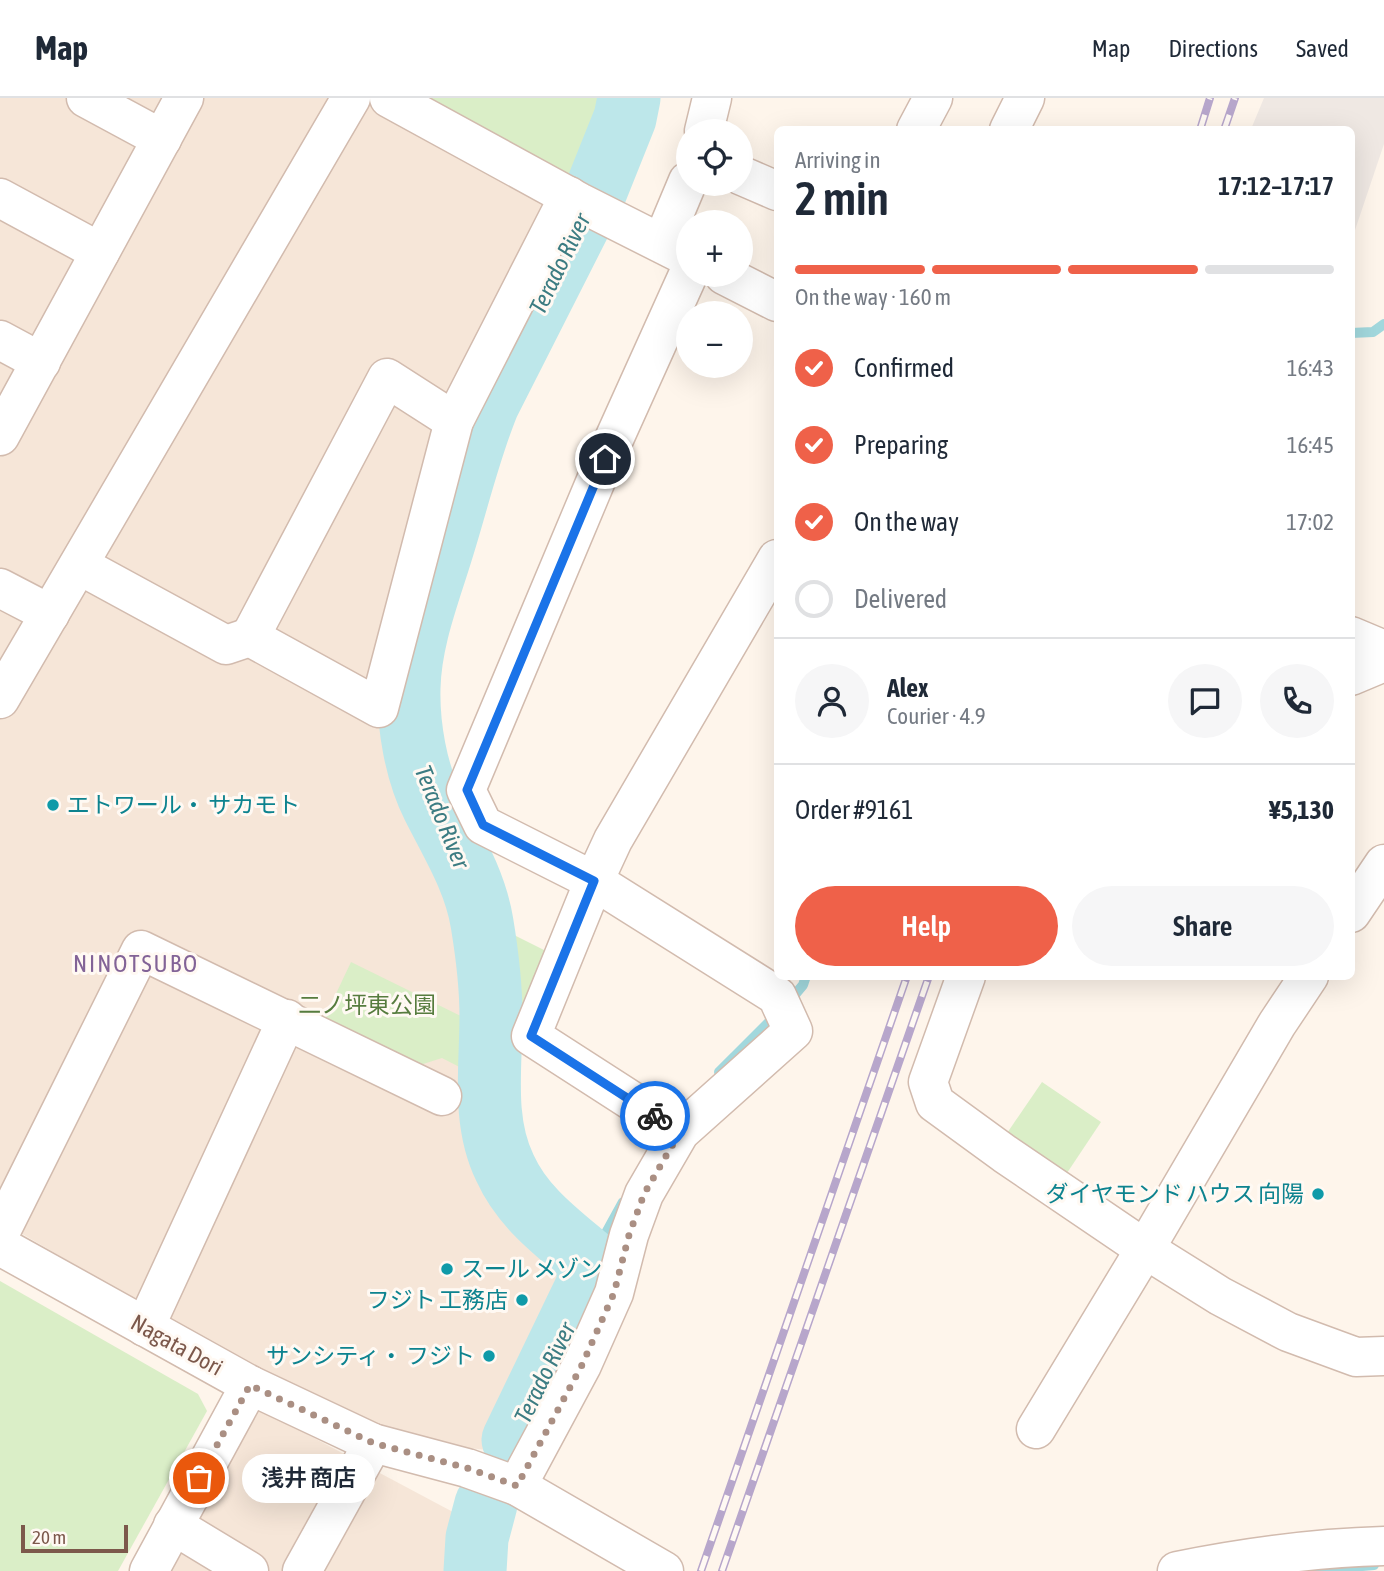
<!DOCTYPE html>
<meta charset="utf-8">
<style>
:root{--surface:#fff;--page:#f6f6f7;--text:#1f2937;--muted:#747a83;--line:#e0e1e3;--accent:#ef6149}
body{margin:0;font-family:"Asap Condensed","Noto Sans JP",sans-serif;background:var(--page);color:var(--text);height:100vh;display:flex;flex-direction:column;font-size:26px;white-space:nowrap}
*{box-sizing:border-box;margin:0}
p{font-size:23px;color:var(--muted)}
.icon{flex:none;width:38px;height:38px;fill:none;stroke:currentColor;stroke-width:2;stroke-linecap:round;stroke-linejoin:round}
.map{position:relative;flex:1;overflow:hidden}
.drawer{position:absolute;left:774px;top:28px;width:581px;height:854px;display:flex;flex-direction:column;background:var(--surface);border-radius:10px;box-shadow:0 7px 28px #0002}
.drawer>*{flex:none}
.buttons{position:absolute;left:676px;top:21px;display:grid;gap:14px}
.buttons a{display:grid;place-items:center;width:77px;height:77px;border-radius:50%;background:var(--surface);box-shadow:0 7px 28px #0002;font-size:35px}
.scale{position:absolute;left:21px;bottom:18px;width:107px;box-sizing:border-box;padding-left:7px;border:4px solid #7c584b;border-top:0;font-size:19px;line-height:24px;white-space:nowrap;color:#7c584b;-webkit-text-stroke:5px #fff9f3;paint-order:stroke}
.pin{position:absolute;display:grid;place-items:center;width:60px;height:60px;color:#fff;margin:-30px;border:4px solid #fff;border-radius:50%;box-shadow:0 2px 7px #0007}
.courier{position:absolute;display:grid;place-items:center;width:70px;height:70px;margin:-35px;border:5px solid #1a73e8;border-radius:50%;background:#fff;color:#222;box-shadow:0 2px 9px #0007}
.bubble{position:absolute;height:49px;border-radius:24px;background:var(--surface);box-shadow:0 7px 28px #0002;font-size:23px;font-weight:600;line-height:49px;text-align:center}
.overview em{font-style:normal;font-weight:600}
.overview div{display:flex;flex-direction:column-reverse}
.overview{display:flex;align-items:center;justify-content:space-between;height:119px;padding:0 21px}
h1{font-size:46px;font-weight:600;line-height:52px}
.bar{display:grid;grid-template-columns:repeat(4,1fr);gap:10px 7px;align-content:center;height:84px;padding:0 21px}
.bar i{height:9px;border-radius:5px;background:var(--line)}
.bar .current{background:var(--accent)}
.bar p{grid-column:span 4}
.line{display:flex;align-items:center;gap:18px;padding:0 21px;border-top:2px solid var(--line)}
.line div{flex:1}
.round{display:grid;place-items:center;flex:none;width:74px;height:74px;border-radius:37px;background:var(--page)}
ol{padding:0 21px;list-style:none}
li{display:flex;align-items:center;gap:21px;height:77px}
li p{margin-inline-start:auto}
li .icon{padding:7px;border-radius:50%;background:var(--accent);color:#fff;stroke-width:4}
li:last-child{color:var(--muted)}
li i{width:38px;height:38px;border:4px solid var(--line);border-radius:50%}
.action{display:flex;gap:14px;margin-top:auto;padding:14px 21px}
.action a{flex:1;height:80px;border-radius:42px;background:var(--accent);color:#fff;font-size:28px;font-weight:600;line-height:80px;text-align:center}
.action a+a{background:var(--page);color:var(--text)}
header{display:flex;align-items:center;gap:42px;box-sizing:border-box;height:98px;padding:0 35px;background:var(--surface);border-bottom:2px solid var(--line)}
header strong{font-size:33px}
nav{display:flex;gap:38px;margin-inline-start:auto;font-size:24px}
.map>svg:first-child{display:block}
.residential{fill:#f6e6d8}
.industrial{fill:#efe8e3}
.green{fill:#daeec7}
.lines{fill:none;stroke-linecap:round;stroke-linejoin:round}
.stream{stroke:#a2d8dd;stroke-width:10}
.river{stroke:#bde7ea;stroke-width:63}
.minor-casing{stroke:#d2bbae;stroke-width:41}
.minor{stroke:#fff;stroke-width:38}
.rail-casing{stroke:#b7a6cb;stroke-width:8}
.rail{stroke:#fff9f3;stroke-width:5;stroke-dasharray:16;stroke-linecap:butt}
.done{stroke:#aa8f83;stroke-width:7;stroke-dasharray:0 12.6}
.route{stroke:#1a73e8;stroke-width:9}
.culture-dot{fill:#0f9aa8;stroke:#fff9f3;stroke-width:2.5}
.labels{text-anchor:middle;stroke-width:6;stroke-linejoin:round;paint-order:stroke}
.culture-label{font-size:23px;fill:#0d838f;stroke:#fff9f3;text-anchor:end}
.park-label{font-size:23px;fill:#567c3e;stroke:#fff9f3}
.street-label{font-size:23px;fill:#7c584b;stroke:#fff9f3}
.water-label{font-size:24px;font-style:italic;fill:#3c7c82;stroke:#fff9f3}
.neighbourhood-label{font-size:24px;letter-spacing:2px;fill:#826397;stroke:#fff9f3}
</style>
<header>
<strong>Map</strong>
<nav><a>Map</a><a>Directions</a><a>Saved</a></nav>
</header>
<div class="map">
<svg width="1384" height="1473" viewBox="0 0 1384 1473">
<rect width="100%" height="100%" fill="#fef5eb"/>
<g class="residential">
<path d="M 0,0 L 617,0 L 615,10 L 581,92 L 461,338 L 393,596 L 405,647 L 432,734 L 467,800 L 476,875 L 476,990 L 482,1039 L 495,1076 L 520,1118 L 556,1151 L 574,1183 L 574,1188 L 495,1353 L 410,1343 L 342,1313 L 173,1224 L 0,1123 Z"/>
<path d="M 254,1308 L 468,1422 L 465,1473 L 165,1473 Z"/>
</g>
<path class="industrial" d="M 1264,0 L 1384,0 L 1384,46 L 1351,144 L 1351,32 L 1251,31 Z"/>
<g class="green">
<path d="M 411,0 L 614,0 L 609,18 L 580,89 Z"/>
<path d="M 506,833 L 548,854 L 523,931 L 503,921 Z"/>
<path d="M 351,864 L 473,924 L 471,975 L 442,960 L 420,967 L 324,921 Z"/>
<path d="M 1042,984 L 1101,1024 L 1063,1081 L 1003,1041 Z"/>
<path d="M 0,1183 L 198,1296 L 207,1313 L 118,1473 L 0,1473 Z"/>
</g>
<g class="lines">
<g class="stream">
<path d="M 1351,235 L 1373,234 L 1384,226"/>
<path d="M 788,905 L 803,887 L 806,878"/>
<path d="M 719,974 L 777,916"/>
<path d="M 586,1159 L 606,1135 L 623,1104"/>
<path d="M 1317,1472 L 1374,1467"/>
</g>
<g class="river">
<path d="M 513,1342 L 589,1184 L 586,1159 C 555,1133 522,1108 505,1070 C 482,1023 491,969 491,919 C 491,889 487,855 482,825 C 475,782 452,746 433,708 C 416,674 408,628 409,590 C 410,539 431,490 445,442 C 459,396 470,350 488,306 L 595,95 L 625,20 L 629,0"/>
<path d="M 475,1473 L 477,1440 L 486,1406"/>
</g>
<defs>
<g id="minor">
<path d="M 86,0 L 162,41"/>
<path d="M 389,0 L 579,104 L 688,159"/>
<path d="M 916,32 L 933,0"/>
<path d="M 1009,32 L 1025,0"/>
<path d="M 704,33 L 712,0"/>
<path d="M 740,77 L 777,93"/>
<path d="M 0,100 L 100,154"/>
<path d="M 662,145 L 688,83"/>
<path d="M 724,177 L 777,204"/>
<path d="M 0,242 L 41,264"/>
<path d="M 0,338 L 184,0"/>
<path d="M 79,467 L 226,547 L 250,539 L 379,610 L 454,323 L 569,98"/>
<path d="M 0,490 L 50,516"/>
<path d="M 1351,538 L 1384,552"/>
<path d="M 250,539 L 387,280 L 454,323"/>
<path d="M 1351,578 L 1384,564"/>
<path d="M 0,601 L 351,0"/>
<path d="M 1351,815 L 1384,766"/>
<path d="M 966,878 L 928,984 L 935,1005 L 1005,1056 L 1145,1151 L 1220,1198 L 1288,1234 L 1356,1259 L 1384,1258"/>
<path d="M 680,1034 L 531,938 L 594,783 L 613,742 L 777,461"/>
<path d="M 0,1135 L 141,852 L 442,998"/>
<path d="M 0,1148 L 250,1287 L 373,1345 L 467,1370 L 517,1388 L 664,1473"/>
<path d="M 145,1229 L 287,921"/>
<path d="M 1036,1331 L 1145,1151 L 1277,926 L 1309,878"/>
<path d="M 517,1388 L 582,1267 L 614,1195 L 629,1137 L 644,1096 L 680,1034 L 793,933 L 777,898 L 594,783 L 483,727 L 466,692 L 605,361 L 688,177"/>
<path d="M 173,1427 L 249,1473"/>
<path d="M 149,1473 L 250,1287"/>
<path d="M 302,1473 L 373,1345"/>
<path d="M 1177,1473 C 1246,1459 1314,1450 1384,1448"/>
</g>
</defs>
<use href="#minor" class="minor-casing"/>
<use href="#minor" class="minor"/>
<defs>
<g id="rail">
<path d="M 1200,32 L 1210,0"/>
<path d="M 1224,32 L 1235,0"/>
<path d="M 701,1473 L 907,878"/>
<path d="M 722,1473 L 929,878"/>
</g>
</defs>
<use href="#rail" class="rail-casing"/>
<use href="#rail" class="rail"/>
</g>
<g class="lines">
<path class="done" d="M 199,1380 L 250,1287 L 373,1345 L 467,1370 L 517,1388 L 582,1267 L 614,1195 L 629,1137 L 644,1096 L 680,1034 L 655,1018"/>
<path class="route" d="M 605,361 L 467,692 L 483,727 L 594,783 L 531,938 L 655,1018"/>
</g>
<g class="culture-dot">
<circle cx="53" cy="707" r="7"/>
<circle cx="1318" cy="1096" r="7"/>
<circle cx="447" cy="1171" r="7"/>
<circle cx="522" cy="1202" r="7"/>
<circle cx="489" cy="1258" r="7"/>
</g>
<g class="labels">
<g class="culture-label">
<text x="67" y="715" text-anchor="start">エトワール・ サカモト</text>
<text x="1304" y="1104">ダイヤモンド ハウス 向陽</text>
<text x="461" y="1179" text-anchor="start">スール メゾン</text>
<text x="508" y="1210">フジト 工務店</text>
<text x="475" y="1266">サンシティ・ フジト</text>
</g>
<g class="park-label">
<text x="367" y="915">二ノ坪東公園</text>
</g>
<g class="street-label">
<text transform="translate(177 1247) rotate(29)" y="8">Nagata Dori</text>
</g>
<g class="water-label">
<text transform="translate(560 166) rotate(-64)" y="8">Terado River</text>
<text transform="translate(442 719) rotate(68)" y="8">Terado River</text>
<text transform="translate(545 1275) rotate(-64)" y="8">Terado River</text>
</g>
<g class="neighbourhood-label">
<text x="136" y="874">NINOTSUBO</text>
</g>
</g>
</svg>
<div class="buttons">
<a><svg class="icon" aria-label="locate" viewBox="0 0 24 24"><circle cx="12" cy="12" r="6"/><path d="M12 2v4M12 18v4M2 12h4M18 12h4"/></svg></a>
<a>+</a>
<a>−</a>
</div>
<div class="scale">20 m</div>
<div class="pin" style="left:199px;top:1380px;background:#ea580c"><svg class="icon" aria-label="bag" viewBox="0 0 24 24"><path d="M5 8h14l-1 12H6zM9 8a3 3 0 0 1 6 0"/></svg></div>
<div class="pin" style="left:605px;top:361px;background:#1f2937"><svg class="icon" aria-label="home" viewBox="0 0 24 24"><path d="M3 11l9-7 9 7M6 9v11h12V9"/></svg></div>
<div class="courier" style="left:655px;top:1018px"><svg class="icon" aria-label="bike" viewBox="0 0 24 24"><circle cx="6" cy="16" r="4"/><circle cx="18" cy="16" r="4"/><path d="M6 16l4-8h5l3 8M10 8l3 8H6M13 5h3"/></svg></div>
<div class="bubble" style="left:242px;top:1356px;width:133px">浅井 商店</div>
<section class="drawer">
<div class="overview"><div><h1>2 min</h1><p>Arriving in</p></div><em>17:12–17:17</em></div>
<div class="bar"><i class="current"></i><i class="current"></i><i class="current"></i><i></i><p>On the way · 160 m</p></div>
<ol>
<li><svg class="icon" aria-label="check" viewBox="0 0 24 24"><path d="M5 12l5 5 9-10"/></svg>Confirmed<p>16:43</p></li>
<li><svg class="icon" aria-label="check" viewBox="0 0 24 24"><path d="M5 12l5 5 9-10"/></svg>Preparing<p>16:45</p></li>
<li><svg class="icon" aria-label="check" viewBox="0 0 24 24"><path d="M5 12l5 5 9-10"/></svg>On the way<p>17:02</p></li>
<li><i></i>Delivered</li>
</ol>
<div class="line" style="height:126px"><a class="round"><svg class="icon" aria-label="person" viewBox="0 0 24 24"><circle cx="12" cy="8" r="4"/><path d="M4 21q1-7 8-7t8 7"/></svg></a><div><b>Alex</b><p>Courier · 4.9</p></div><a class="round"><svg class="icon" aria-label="chat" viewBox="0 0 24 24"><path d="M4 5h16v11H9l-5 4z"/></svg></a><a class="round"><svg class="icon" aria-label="phone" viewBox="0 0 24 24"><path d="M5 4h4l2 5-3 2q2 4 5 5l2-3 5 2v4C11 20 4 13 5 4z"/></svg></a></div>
<div class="line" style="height:91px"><div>Order #9161</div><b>¥5,130</b></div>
<div class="action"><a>Help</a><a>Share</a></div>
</section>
</div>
